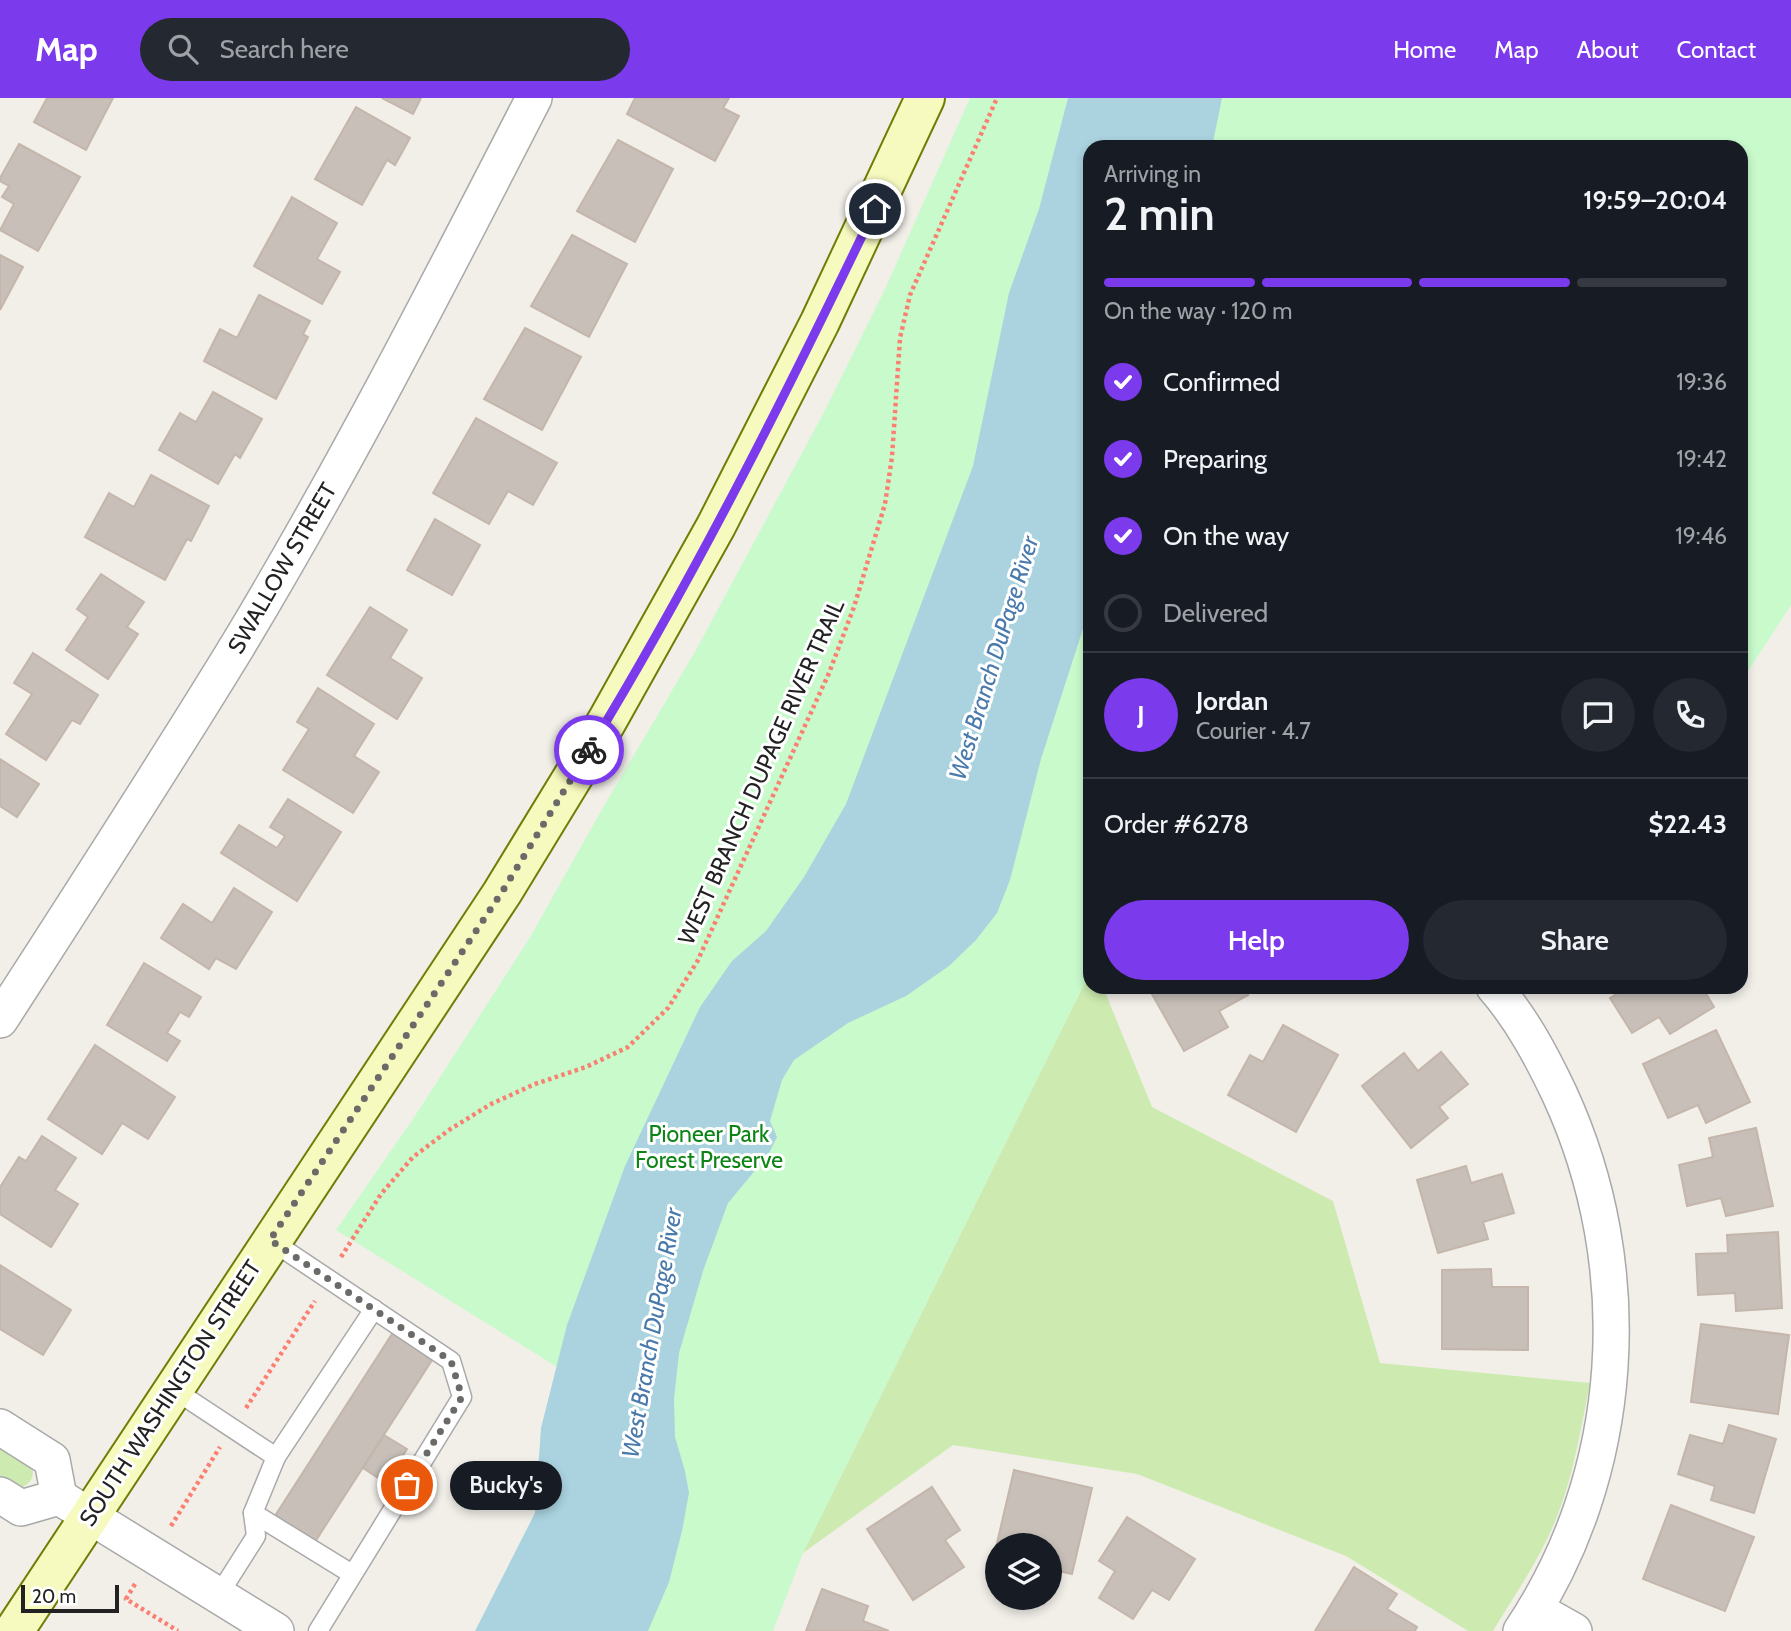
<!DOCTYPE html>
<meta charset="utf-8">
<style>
:root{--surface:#171b24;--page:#242831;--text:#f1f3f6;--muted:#9ea1a6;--line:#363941;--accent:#7c3aed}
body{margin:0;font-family:Cabin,sans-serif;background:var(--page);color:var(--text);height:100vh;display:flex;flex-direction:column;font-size:26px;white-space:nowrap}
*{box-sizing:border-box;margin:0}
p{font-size:23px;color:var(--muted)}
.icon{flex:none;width:38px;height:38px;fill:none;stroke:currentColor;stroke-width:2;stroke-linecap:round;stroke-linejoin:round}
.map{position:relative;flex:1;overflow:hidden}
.sheet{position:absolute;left:1083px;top:42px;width:665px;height:854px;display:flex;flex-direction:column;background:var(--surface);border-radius:21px;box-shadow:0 4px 10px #0003}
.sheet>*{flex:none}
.buttons{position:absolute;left:985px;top:1435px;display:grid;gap:14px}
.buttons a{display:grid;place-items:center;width:77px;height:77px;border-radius:50%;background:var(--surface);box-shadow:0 4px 10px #0003;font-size:35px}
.scale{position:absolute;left:21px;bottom:18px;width:98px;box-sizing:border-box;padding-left:7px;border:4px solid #222;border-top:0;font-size:19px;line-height:24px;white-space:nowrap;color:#222;-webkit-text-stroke:5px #fff;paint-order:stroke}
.pin{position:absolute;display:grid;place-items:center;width:60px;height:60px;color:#fff;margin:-30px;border:4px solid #fff;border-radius:50%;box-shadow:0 2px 7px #0007}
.courier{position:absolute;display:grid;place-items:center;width:70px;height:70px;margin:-35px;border:5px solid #7c3aed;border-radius:50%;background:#fff;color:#222;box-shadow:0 2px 9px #0007}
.bubble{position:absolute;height:49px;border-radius:24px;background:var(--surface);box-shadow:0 4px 10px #0003;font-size:23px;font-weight:600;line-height:49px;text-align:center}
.headline em{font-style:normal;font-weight:600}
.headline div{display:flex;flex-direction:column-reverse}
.headline{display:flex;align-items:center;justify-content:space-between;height:119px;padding:0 21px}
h1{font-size:46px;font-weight:600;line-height:52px}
.bar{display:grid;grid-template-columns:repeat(4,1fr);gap:10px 7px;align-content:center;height:84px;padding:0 21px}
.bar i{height:9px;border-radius:5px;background:var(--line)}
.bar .active{background:var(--accent)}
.bar p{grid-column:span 4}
.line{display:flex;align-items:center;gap:18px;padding:0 21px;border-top:2px solid var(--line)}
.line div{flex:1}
.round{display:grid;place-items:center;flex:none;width:74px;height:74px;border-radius:37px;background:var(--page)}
ol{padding:0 21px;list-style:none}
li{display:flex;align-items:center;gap:21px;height:77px}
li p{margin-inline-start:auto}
li .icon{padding:7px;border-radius:50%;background:var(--accent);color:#fff;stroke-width:4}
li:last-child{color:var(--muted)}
li i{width:38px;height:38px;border:4px solid var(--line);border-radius:50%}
.action{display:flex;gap:14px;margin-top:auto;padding:14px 21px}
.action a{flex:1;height:80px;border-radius:42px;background:var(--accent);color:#fff;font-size:28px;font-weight:600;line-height:80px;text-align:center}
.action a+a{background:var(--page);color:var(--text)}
header{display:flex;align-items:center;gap:42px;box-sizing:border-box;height:98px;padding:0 35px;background:var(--accent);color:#fff}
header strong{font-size:33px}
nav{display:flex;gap:38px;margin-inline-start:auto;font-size:24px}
.search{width:490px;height:63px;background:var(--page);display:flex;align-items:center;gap:18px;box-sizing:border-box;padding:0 24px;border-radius:38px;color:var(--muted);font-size:26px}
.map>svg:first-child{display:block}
.grass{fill:#cdebb0}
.park{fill:#c8facc}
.water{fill:#aad3df}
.building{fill:#c7bfb8;stroke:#c4b6ab;stroke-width:2}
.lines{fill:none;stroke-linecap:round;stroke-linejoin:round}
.service-casing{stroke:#a9a9a9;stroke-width:21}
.minor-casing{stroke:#a9a9a9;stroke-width:38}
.secondary-casing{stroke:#707d05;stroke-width:42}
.path{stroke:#fa8072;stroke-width:4.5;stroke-dasharray:3.5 3.5;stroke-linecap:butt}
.service{stroke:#fff;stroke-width:18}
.minor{stroke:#fff;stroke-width:35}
.secondary{stroke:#f7fabf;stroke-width:38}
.done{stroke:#6b6a68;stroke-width:7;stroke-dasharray:0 12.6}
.route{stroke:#7c3aed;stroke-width:9}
.labels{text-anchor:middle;stroke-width:6;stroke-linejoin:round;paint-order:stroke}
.street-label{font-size:23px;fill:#222;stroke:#fff}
.park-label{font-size:23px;fill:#0c8416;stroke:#fff}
.water-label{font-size:24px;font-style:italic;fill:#4a7aab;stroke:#fff}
</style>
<header>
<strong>Map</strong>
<div class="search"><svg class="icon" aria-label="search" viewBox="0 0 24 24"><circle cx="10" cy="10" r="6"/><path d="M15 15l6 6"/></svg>Search here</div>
<nav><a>Home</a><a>Map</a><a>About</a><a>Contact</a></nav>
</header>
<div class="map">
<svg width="1791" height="1533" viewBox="0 0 1791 1533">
<rect width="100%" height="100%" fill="#f2efe9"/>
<g class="grass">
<path d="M 1090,874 L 1090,889 L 1103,889 L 1152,1009 L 1333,1103 L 1380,1265 L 1590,1285 C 1581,1329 1574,1375 1558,1416 C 1542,1458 1516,1495 1493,1533 L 1468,1533 L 1346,1458 L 1137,1376 L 953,1347 L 803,1455 Z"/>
<path d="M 0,1346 C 10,1353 39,1365 32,1380 C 29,1386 25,1388 19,1390 L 0,1380 Z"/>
</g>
<path class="park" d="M 970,0 L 1791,0 L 1791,507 L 1741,584 L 1741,49 L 1090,49 L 1090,874 L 803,1455 L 773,1533 L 549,1533 L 633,1345 L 557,1269 L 336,1132 L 415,1018 L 529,841 L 605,706 L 696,552 L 824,314 L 886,189 Z"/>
<path class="water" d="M 1068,0 L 1222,0 L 1212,49 L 1090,49 L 1090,509 L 1041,661 L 1010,782 L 997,815 L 976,842 L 949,868 L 906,898 L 848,925 L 794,962 L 782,982 L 770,1023 L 777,1039 L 768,1057 L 728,1105 L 703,1173 L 679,1255 L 674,1301 L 675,1339 L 685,1373 L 689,1395 L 682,1433 L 669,1484 L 648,1533 L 475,1533 L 535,1415 L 541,1330 L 567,1227 L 625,1068 L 700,909 L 732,863 L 766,833 L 804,779 L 846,706 L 973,368 L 1009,195 L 1039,111 Z"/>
<g class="building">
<path d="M 47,0 L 113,0 L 86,52 L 34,24 Z"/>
<path d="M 382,0 L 421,0 L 413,16 Z"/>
<path d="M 635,0 L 729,0 L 723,10 L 739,18 L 715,63 L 627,16 Z"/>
<path d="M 356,9 L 410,40 L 395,67 L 387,62 L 362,107 L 315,81 Z"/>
<path d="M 618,42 L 673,71 L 635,144 L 577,113 Z"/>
<path d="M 19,46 L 80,79 L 38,153 L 0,132 L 14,106 L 2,99 L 9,88 L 0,83 L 0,80 Z"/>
<path d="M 292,99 L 337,125 L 317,161 L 340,174 L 322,206 L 254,168 Z"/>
<path d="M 572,137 L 627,166 L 589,239 L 531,208 Z"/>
<path d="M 0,157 L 23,169 L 0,212 Z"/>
<path d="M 259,197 L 310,223 L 303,236 L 308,239 L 276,301 L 204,263 L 220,231 L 237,240 Z"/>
<path d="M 525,230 L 581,259 L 542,332 L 484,301 Z"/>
<path d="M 213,294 L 262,321 L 240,360 L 235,356 L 218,386 L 159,352 L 180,315 L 196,324 Z"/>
<path d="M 476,320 L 557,365 L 533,407 L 508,393 L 489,426 L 433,395 Z"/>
<path d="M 151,377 L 209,408 L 191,443 L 187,441 L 165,482 L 85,439 L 109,395 L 134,409 Z"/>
<path d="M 435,421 L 480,447 L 452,497 L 407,472 Z"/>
<path d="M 101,476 L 144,504 L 127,529 L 138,536 L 108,581 L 66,552 L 88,519 L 77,511 Z"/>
<path d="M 370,509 L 407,532 L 390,560 L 422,580 L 397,621 L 327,577 Z"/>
<path d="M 33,555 L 98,597 L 80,626 L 72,622 L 46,662 L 6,636 L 32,596 L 14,585 Z"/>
<path d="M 318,590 L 374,626 L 354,658 L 379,674 L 353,715 L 283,672 L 309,631 L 297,624 Z"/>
<path d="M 0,661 L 39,686 L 17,719 L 0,708 Z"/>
<path d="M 288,701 L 341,734 L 297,803 L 221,755 L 239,727 L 277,750 L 285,738 L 270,729 Z"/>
<path d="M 234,790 L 272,814 L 236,871 L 216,860 L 209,871 L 161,840 L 183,806 L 212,825 Z"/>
<path d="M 144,865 L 201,899 L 189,919 L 180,914 L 167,935 L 180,943 L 167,963 L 107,927 Z"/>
<path d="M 1148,889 L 1244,889 L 1248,897 L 1219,913 L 1228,929 L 1184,953 Z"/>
<path d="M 1628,889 L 1702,889 L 1714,909 L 1670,936 L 1659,919 L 1632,935 L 1610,900 Z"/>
<path d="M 1283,927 L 1338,957 L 1296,1034 L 1228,997 L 1250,957 L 1263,964 Z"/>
<path d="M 1716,932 L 1750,1004 L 1706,1025 L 1698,1007 L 1668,1020 L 1643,966 Z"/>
<path d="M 95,947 L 175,999 L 148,1041 L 122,1025 L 102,1056 L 48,1021 Z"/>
<path d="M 1441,954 L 1468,986 L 1439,1009 L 1448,1020 L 1411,1050 L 1362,988 L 1404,955 L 1418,973 Z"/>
<path d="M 1756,1030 L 1773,1108 L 1726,1118 L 1721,1100 L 1687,1108 L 1679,1067 L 1713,1059 L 1709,1040 Z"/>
<path d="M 42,1038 L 76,1060 L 55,1092 L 78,1106 L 51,1149 L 0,1116 L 0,1089 L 19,1059 L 26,1063 Z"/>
<path d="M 1466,1068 L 1471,1085 L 1502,1076 L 1514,1115 L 1483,1124 L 1488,1141 L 1438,1155 L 1417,1082 Z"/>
<path d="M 1778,1134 L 1782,1210 L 1736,1213 L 1735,1195 L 1698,1197 L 1696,1156 L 1728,1155 L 1727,1137 Z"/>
<path d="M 0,1167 L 71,1212 L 43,1257 L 0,1231 Z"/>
<path d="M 1491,1171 L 1492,1189 L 1528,1189 L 1528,1252 L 1442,1251 L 1442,1172 Z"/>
<path d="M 1701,1226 L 1789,1237 L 1778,1316 L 1691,1304 Z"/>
<path d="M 394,1233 L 434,1259 L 313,1447 L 273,1421 Z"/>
<path d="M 1729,1327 L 1776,1341 L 1754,1415 L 1711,1402 L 1715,1388 L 1678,1376 L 1690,1337 L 1723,1346 Z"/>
<path d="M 384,1337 L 407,1351 L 386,1385 L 363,1370 Z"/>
<path d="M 1014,1372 L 1092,1390 L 1072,1476 L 1050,1471 L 1050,1447 L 998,1447 L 998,1459 L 994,1458 Z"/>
<path d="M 932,1389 L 960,1432 L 945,1442 L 964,1469 L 913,1502 L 867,1431 Z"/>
<path d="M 1671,1407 L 1754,1439 L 1725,1513 L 1643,1481 Z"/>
<path d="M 1127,1419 L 1195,1461 L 1169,1502 L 1152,1492 L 1133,1521 L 1099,1500 L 1115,1473 L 1099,1463 Z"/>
<path d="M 1354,1469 L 1397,1496 L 1387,1511 L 1417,1529 L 1415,1533 L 1315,1533 Z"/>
<path d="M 822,1491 L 868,1508 L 863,1523 L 889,1533 L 806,1533 Z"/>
</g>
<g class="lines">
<defs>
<g id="service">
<path d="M 270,1142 L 451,1263 L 462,1299 L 318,1533"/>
<path d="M 173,1291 L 276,1359"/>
<path d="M 253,1415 L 352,1476"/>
<path d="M 218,1498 L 256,1438 L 253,1415 L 276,1359 L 374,1211"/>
</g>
<g id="minor">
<path d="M 1494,889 C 1522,921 1542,959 1560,997 C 1639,1169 1627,1375 1521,1533"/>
<path d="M 0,922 C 80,798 161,673 238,547 C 345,369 439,185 534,0"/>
<path d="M 0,1329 L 52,1362 L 59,1399"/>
<path d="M 0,1397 L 21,1410 L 59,1399 L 276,1533"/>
<path d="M 1535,1511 L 1574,1533"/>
</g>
<path id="secondary" d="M 14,1533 L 502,795 L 607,623 L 716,428 L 820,224 L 925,0"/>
</defs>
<use href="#service" class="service-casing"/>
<use href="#minor" class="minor-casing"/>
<use href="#secondary" class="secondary-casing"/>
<g class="path">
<path d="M 341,1159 L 381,1096 L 413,1059 L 449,1032 L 491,1006 L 535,986 L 586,969 L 628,949 L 668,910 L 697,864 L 829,575 L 854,509 L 885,406 L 892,359 L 900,240 L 910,197 L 997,0"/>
<path d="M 246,1310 L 315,1203"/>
<path d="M 171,1428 L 220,1349"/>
<path d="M 135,1486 L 126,1501 L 178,1533"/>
</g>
<use href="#service" class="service"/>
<use href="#minor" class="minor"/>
<use href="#secondary" class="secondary"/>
</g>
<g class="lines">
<path class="done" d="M 407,1387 L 462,1299 L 451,1263 L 270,1142 L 502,794 L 589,652"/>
<path class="route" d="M 589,652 C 695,478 787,295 875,111"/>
</g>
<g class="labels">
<g class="street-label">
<text transform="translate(282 470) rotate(-60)" y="8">SWALLOW STREET</text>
<text transform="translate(761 674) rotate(-66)" y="8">WEST BRANCH DUPAGE RIVER TRAIL</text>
<text transform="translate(170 1295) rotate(-57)" y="8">SOUTH WASHINGTON STREET</text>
</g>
<g class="park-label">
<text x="709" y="1044">Pioneer Park<tspan x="709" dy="26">Forest Preserve</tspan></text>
</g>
<g class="water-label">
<text transform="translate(994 560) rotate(-73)" y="8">West Branch DuPage River</text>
<text transform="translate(652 1235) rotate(-80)" y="8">West Branch DuPage River</text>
</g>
</g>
</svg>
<div class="buttons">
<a><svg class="icon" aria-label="layers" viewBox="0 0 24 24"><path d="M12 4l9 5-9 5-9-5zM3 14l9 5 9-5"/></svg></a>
</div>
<div class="scale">20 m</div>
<div class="pin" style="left:407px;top:1387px;background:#ea580c"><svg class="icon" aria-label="bag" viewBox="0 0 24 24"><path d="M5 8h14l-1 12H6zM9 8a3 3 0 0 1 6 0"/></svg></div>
<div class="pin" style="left:875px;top:111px;background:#1f2937"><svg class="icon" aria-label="home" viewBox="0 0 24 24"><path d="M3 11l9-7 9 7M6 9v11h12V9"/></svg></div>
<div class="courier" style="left:589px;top:652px"><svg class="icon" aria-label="bike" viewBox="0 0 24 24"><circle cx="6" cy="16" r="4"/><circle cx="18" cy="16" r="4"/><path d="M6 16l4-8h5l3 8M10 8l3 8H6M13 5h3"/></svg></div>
<div class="bubble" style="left:450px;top:1363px;width:112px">Bucky's</div>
<section class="sheet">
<div class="headline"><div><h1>2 min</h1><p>Arriving in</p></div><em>19:59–20:04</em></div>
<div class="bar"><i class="active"></i><i class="active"></i><i class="active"></i><i></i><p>On the way · 120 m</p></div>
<ol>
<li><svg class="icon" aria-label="check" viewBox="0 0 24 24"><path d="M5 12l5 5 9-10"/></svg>Confirmed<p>19:36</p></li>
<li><svg class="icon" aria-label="check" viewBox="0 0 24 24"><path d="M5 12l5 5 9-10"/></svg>Preparing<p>19:42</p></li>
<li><svg class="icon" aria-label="check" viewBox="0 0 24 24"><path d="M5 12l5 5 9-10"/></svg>On the way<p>19:46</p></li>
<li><i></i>Delivered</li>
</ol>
<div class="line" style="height:126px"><b class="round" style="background:var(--accent);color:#fff">J</b><div><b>Jordan</b><p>Courier · 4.7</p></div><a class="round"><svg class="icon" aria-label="chat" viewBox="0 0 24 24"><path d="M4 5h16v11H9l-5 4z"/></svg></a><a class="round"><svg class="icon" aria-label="phone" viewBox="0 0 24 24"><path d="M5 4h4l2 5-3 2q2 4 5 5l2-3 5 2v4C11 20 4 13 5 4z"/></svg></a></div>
<div class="line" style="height:91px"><div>Order #6278</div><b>$22.43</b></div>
<div class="action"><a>Help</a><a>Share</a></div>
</section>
</div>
